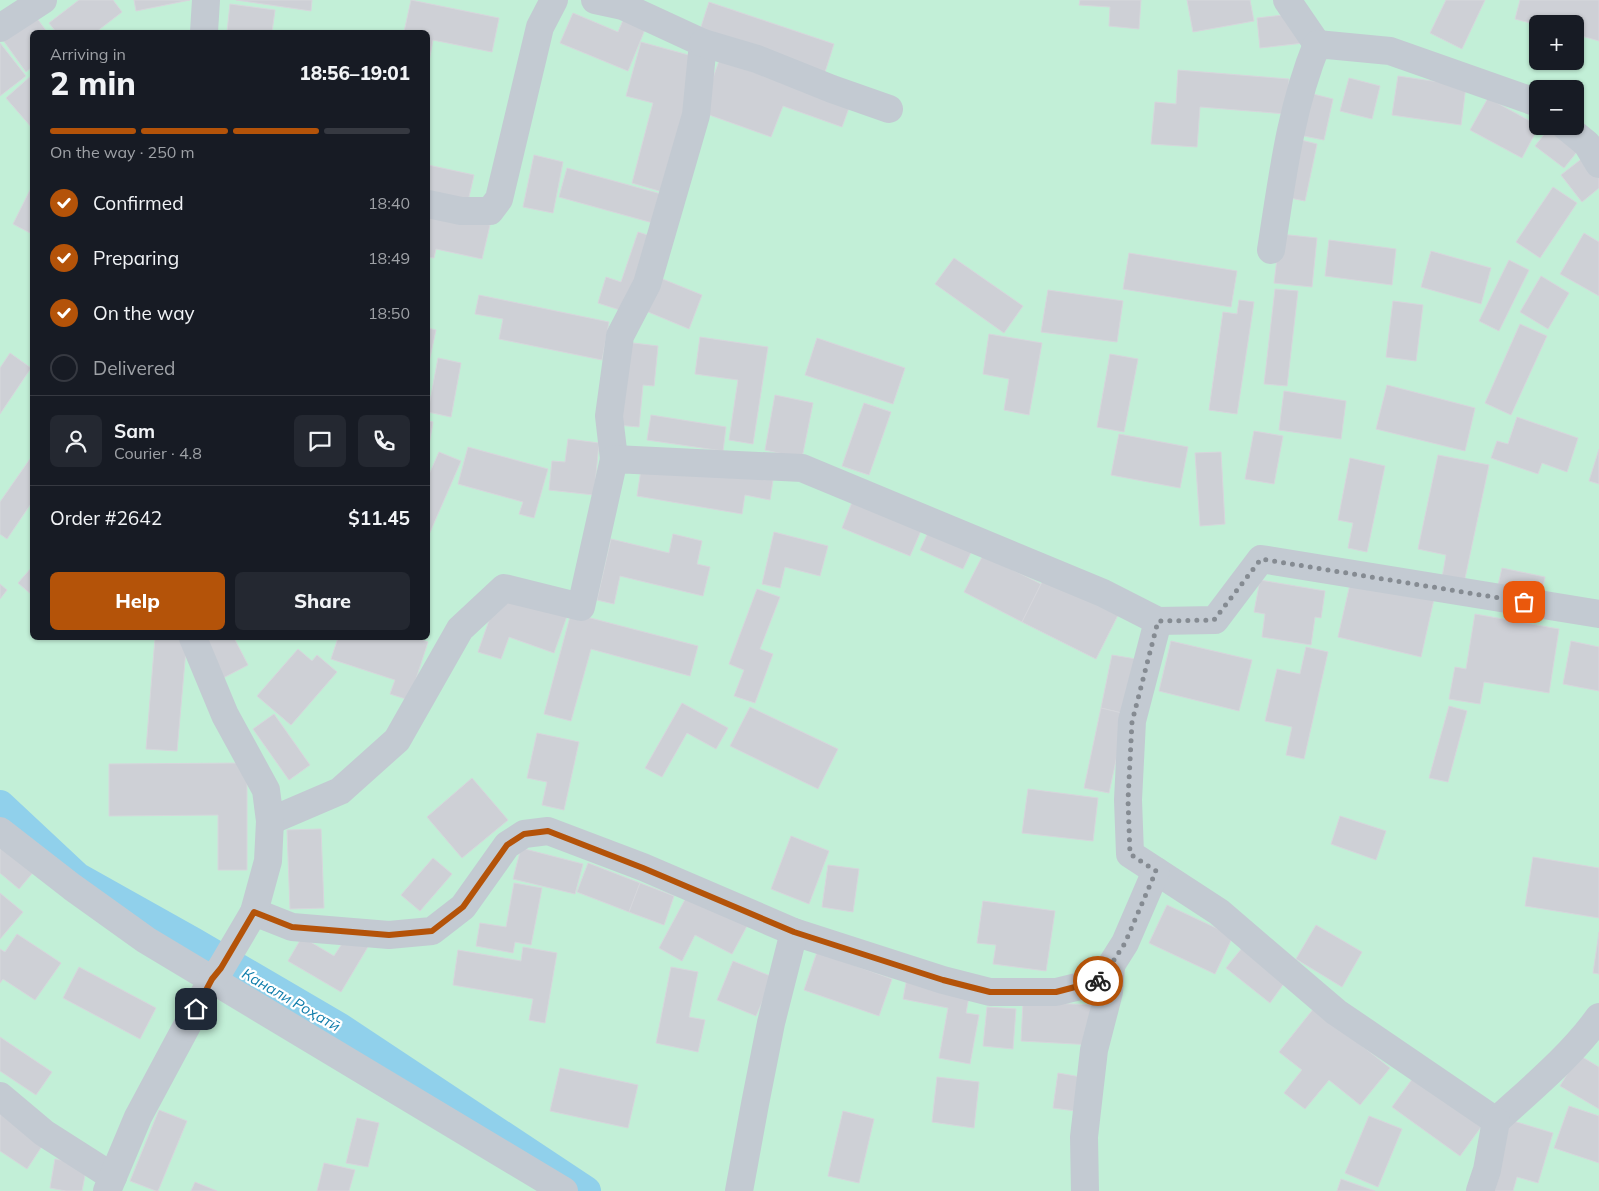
<!DOCTYPE html>
<meta charset="utf-8">
<style>
:root{--surface:#171b24;--page:#242831;--text:#f1f3f6;--muted:#9ea1a6;--line:#363941;--accent:#b45309}
body{margin:0;font-family:Mulish,sans-serif;background:var(--page);color:var(--text);height:100vh;display:flex;flex-direction:column;font-size:19px;white-space:nowrap}
*{box-sizing:border-box;margin:0}
p{font-size:16px;color:var(--muted)}
.icon{flex:none;width:28px;height:28px;fill:none;stroke:currentColor;stroke-width:2;stroke-linecap:round;stroke-linejoin:round}
.map{position:relative;flex:1;overflow:hidden}
.side{position:absolute;left:30px;top:30px;width:400px;height:610px;display:flex;flex-direction:column;background:var(--surface);border-radius:8px;box-shadow:0 1px 4px #0004}
.side>*{flex:none}
.tools{position:absolute;left:1529px;top:15px;display:grid;gap:10px}
.tools a{display:grid;place-items:center;width:55px;height:55px;border-radius:8px;background:var(--surface);box-shadow:0 1px 4px #0004;font-size:25px}
.pin{position:absolute;display:grid;place-items:center;width:42px;height:42px;color:#fff;margin:-21px;border-radius:10px;box-shadow:0 2px 8px #0006}
.courier{position:absolute;display:grid;place-items:center;width:50px;height:50px;margin:-25px;border:4px solid #b45309;border-radius:50%;background:#fff;color:#222;box-shadow:0 1px 6px #0007}
.headline em{font-style:normal;font-weight:800}
.headline div{display:flex;flex-direction:column-reverse}
.headline{display:flex;align-items:center;justify-content:space-between;height:85px;padding:0 20px}
h1{font-size:32px;font-weight:800;line-height:38px}
.bar{display:grid;grid-template-columns:repeat(4,1fr);gap:8px 5px;align-content:center;height:60px;padding:0 20px}
.bar i{height:6px;border-radius:4px;background:var(--line)}
.bar .selected{background:var(--accent)}
.bar p{grid-column:span 4}
.line{display:flex;align-items:center;gap:12px;padding:0 20px;border-top:1px solid var(--line)}
.line div{flex:1}
.round{display:grid;place-items:center;flex:none;width:52px;height:52px;border-radius:8px;background:var(--page)}
ol{padding:0 20px;list-style:none}
li{display:flex;align-items:center;gap:15px;height:55px}
li p{margin-inline-start:auto}
li .icon{padding:5px;border-radius:50%;background:var(--accent);color:#fff;stroke-width:4}
li:last-child{color:var(--muted)}
li i{width:28px;height:28px;border:2px solid var(--line);border-radius:50%}
.button{display:flex;gap:10px;margin-top:auto;padding:10px 20px}
.button a{flex:1;height:58px;border-radius:8px;background:var(--accent);color:#fff;font-size:20px;font-weight:800;line-height:58px;text-align:center}
.button a+a{background:var(--page);color:var(--text)}
.map>svg:first-child{display:block}
.green{fill:#c2efd7;fill-rule:evenodd}
.lines{fill:none;stroke-linecap:round;stroke-linejoin:round}
.canal{stroke:#90d0eb;stroke-width:30}
.building{fill:#ced0d6;stroke:#d6d7dc}
.minor{stroke:#c3cad2;stroke-width:28}
.done{stroke:#858b92;stroke-width:5;stroke-dasharray:0 9}
.route{stroke:#b45309;stroke-width:6}
.labels{text-anchor:middle;stroke-width:4.5;stroke-linejoin:round;paint-order:stroke}
.water-label{font-size:15px;font-style:italic;fill:#107dab;stroke:#fff}
</style>
<div class="map">
<svg width="1599" height="1191" viewBox="0 0 1599 1191">
<rect width="100%" height="100%" fill="#f4f2f2"/>
<path class="green" d="M 0,0 L 1599,0 L 1599,1191 L 0,1191 ZM 1538,24 L 1575,24 L 1575,61 L 1538,61 ZM 32,32 L 428,32 L 428,638 L 32,638 ZM 1538,89 L 1575,89 L 1575,126 L 1538,126 Z"/>
<g class="lines">
<path class="canal" d="M 0,805 L 77,877 L 193,942 L 340,1028 L 586,1191"/>
</g>
<g class="building">
<path d="M 79,0 L 113,0 L 122,12 L 96,32 L 56,32 L 49,23 Z"/>
<path d="M 134,0 L 190,0 L 136,11 Z"/>
<path d="M 236,0 L 312,0 L 311,11 Z"/>
<path d="M 411,0 L 499,18 L 492,52 L 433,40 L 428,67 L 428,32 L 404,32 Z"/>
<path d="M 1080,0 L 1141,0 L 1139,29 L 1109,26 L 1110,7 L 1079,5 Z"/>
<path d="M 1187,0 L 1250,0 L 1254,21 L 1193,32 Z"/>
<path d="M 1446,0 L 1485,0 L 1462,49 L 1430,33 Z"/>
<path d="M 1520,0 L 1599,0 L 1599,41 L 1575,34 L 1575,24 L 1538,25 L 1515,19 Z"/>
<path d="M 709,2 L 834,44 L 825,72 L 700,30 Z"/>
<path d="M 230,4 L 275,10 L 272,32 L 227,32 Z"/>
<path d="M 573,13 L 618,32 L 624,18 L 646,27 L 628,71 L 560,43 Z"/>
<path d="M 1301,13 L 1304,43 L 1260,48 L 1257,18 Z"/>
<path d="M 36,17 L 47,32 L 32,32 L 32,67 L 26,72 L 3,40 Z"/>
<path d="M 641,42 L 703,59 L 666,193 L 632,183 L 653,103 L 626,96 Z"/>
<path d="M 0,43 L 26,76 L 0,96 Z"/>
<path d="M 720,58 L 850,105 L 842,127 L 783,106 L 771,137 L 701,112 Z"/>
<path d="M 1178,70 L 1289,79 L 1286,114 L 1200,107 L 1197,147 L 1151,144 L 1155,102 L 1176,104 Z"/>
<path d="M 32,75 L 32,128 L 6,98 Z"/>
<path d="M 1398,76 L 1466,86 L 1461,125 L 1392,115 Z"/>
<path d="M 1349,78 L 1380,86 L 1372,119 L 1340,111 Z"/>
<path d="M 1309,93 L 1333,99 L 1324,140 L 1299,135 Z"/>
<path d="M 1488,98 L 1539,126 L 1522,158 L 1470,130 Z"/>
<path d="M 1551,126 L 1580,148 L 1564,168 L 1535,146 Z"/>
<path d="M 1297,139 L 1317,144 L 1305,201 L 1285,197 Z"/>
<path d="M 534,155 L 563,162 L 553,213 L 523,207 Z"/>
<path d="M 1584,157 L 1599,176 L 1599,188 L 1582,202 L 1561,175 Z"/>
<path d="M 428,165 L 474,175 L 468,201 L 428,192 Z"/>
<path d="M 567,168 L 661,194 L 653,223 L 559,197 Z"/>
<path d="M 32,186 L 32,234 L 13,224 Z"/>
<path d="M 1553,187 L 1577,203 L 1540,258 L 1516,242 Z"/>
<path d="M 428,212 L 490,225 L 482,259 L 436,249 L 434,258 L 428,257 Z"/>
<path d="M 638,232 L 654,237 L 629,313 L 598,303 L 606,277 L 621,282 Z"/>
<path d="M 1584,233 L 1599,242 L 1599,296 L 1560,274 Z"/>
<path d="M 1280,234 L 1317,238 L 1312,287 L 1274,283 Z"/>
<path d="M 1329,240 L 1396,249 L 1392,285 L 1325,276 Z"/>
<path d="M 1431,251 L 1491,268 L 1481,304 L 1421,287 Z"/>
<path d="M 1129,253 L 1237,271 L 1231,307 L 1123,289 Z"/>
<path d="M 954,258 L 1023,306 L 1004,333 L 935,284 Z"/>
<path d="M 1509,260 L 1529,270 L 1499,331 L 1479,321 Z"/>
<path d="M 1541,276 L 1569,293 L 1548,329 L 1520,312 Z"/>
<path d="M 660,278 L 702,295 L 689,329 L 646,311 Z"/>
<path d="M 1275,289 L 1298,291 L 1287,386 L 1264,384 Z"/>
<path d="M 1048,290 L 1123,301 L 1117,342 L 1041,332 Z"/>
<path d="M 479,295 L 609,322 L 602,360 L 499,339 L 503,319 L 475,314 Z"/>
<path d="M 1239,300 L 1254,302 L 1237,414 L 1209,410 L 1223,312 L 1237,314 Z"/>
<path d="M 1393,301 L 1423,305 L 1416,361 L 1386,357 Z"/>
<path d="M 1520,324 L 1547,336 L 1511,415 L 1485,403 Z"/>
<path d="M 428,328 L 436,330 L 429,362 L 428,362 Z"/>
<path d="M 989,334 L 1042,343 L 1029,415 L 1004,410 L 1009,379 L 983,374 Z"/>
<path d="M 700,337 L 768,347 L 753,444 L 729,440 L 738,380 L 695,374 Z"/>
<path d="M 817,338 L 905,368 L 893,404 L 805,375 Z"/>
<path d="M 625,342 L 658,346 L 654,386 L 643,385 L 639,427 L 617,425 Z"/>
<path d="M 10,353 L 31,368 L 0,414 L 0,368 Z"/>
<path d="M 1110,354 L 1138,359 L 1124,432 L 1097,427 Z"/>
<path d="M 438,358 L 461,363 L 451,417 L 428,412 Z"/>
<path d="M 1387,385 L 1475,408 L 1465,451 L 1376,429 Z"/>
<path d="M 1284,391 L 1346,401 L 1341,439 L 1279,430 Z"/>
<path d="M 775,395 L 813,403 L 802,458 L 765,450 Z"/>
<path d="M 864,403 L 891,412 L 869,475 L 842,466 Z"/>
<path d="M 651,415 L 726,427 L 723,451 L 647,440 Z"/>
<path d="M 1517,417 L 1578,438 L 1567,472 L 1542,463 L 1538,474 L 1491,458 L 1497,441 L 1508,444 Z"/>
<path d="M 428,421 L 433,422 L 428,450 Z"/>
<path d="M 1254,431 L 1283,436 L 1274,484 L 1245,479 Z"/>
<path d="M 1119,434 L 1188,447 L 1180,488 L 1111,475 Z"/>
<path d="M 568,439 L 599,443 L 594,495 L 549,490 L 552,461 L 565,462 Z"/>
<path d="M 468,447 L 548,469 L 534,518 L 519,514 L 523,502 L 458,484 Z"/>
<path d="M 1599,449 L 1599,484 L 1589,481 Z"/>
<path d="M 439,452 L 461,461 L 428,537 L 428,477 Z"/>
<path d="M 1221,452 L 1225,524 L 1200,526 L 1195,453 Z"/>
<path d="M 1438,455 L 1489,465 L 1464,583 L 1442,578 L 1446,555 L 1418,549 Z"/>
<path d="M 32,456 L 32,502 L 7,539 L 0,534 L 0,502 Z"/>
<path d="M 643,457 L 773,480 L 770,500 L 745,495 L 742,514 L 637,496 Z"/>
<path d="M 1350,458 L 1385,466 L 1367,552 L 1348,548 L 1353,523 L 1338,520 Z"/>
<path d="M 854,497 L 923,526 L 910,556 L 842,528 Z"/>
<path d="M 931,526 L 974,546 L 963,569 L 920,550 Z"/>
<path d="M 774,532 L 828,546 L 820,576 L 785,567 L 780,588 L 762,584 Z"/>
<path d="M 673,534 L 702,541 L 697,564 L 710,567 L 703,596 L 620,576 L 614,604 L 597,600 L 611,539 L 669,553 Z"/>
<path d="M 983,555 L 1041,584 L 1022,622 L 964,592 Z"/>
<path d="M 32,567 L 32,595 L 18,583 Z"/>
<path d="M 1502,568 L 1545,577 L 1540,600 L 1497,590 Z"/>
<path d="M 1045,576 L 1119,613 L 1096,659 L 1022,622 Z"/>
<path d="M 1260,580 L 1325,591 L 1321,618 L 1315,617 L 1311,645 L 1262,637 L 1265,614 L 1254,612 Z"/>
<path d="M 1351,580 L 1434,599 L 1421,657 L 1338,637 Z"/>
<path d="M 0,584 L 7,590 L 0,599 Z"/>
<path d="M 757,589 L 780,597 L 760,649 L 773,654 L 755,703 L 734,696 L 744,670 L 729,664 Z"/>
<path d="M 499,592 L 567,616 L 554,653 L 509,637 L 501,659 L 478,652 Z"/>
<path d="M 571,613 L 698,646 L 690,676 L 591,649 L 571,721 L 544,714 Z"/>
<path d="M 1475,614 L 1559,629 L 1549,693 L 1484,682 L 1480,704 L 1449,699 L 1455,667 L 1466,669 Z"/>
<path d="M 155,638 L 187,638 L 177,751 L 146,749 Z"/>
<path d="M 209,638 L 234,638 L 248,665 L 223,678 L 204,640 Z"/>
<path d="M 338,638 L 415,638 L 428,642 L 409,700 L 390,694 L 395,680 L 331,659 Z"/>
<path d="M 1171,641 L 1252,660 L 1239,711 L 1159,691 Z"/>
<path d="M 1571,641 L 1599,647 L 1599,691 L 1563,684 Z"/>
<path d="M 1306,647 L 1328,652 L 1304,759 L 1286,755 L 1292,727 L 1265,721 L 1277,669 L 1300,674 Z"/>
<path d="M 298,649 L 312,661 L 317,655 L 337,672 L 291,725 L 257,696 Z"/>
<path d="M 1112,655 L 1136,659 L 1126,714 L 1101,708 Z"/>
<path d="M 682,703 L 728,728 L 716,749 L 687,733 L 662,777 L 645,768 Z"/>
<path d="M 1449,706 L 1467,711 L 1448,782 L 1429,778 Z"/>
<path d="M 750,707 L 838,749 L 818,789 L 730,746 Z"/>
<path d="M 1101,708 L 1126,714 L 1109,793 L 1084,788 Z"/>
<path d="M 274,714 L 310,765 L 289,780 L 253,729 Z"/>
<path d="M 537,733 L 579,742 L 564,810 L 542,805 L 547,782 L 527,778 Z"/>
<path d="M 247,763 L 247,870 L 218,870 L 218,815 L 109,816 L 109,764 Z"/>
<path d="M 472,778 L 508,820 L 462,858 L 427,817 Z"/>
<path d="M 1028,789 L 1098,798 L 1093,841 L 1022,833 Z"/>
<path d="M 1340,816 L 1386,831 L 1376,860 L 1331,844 Z"/>
<path d="M 321,829 L 324,908 L 290,909 L 287,830 Z"/>
<path d="M 791,836 L 829,851 L 809,904 L 771,889 Z"/>
<path d="M 0,842 L 35,870 L 19,889 L 0,873 Z"/>
<path d="M 521,848 L 583,864 L 575,894 L 513,879 Z"/>
<path d="M 1533,857 L 1599,868 L 1599,918 L 1525,906 Z"/>
<path d="M 433,858 L 452,874 L 420,911 L 401,895 Z"/>
<path d="M 588,863 L 640,883 L 629,912 L 577,892 Z"/>
<path d="M 828,865 L 859,869 L 853,912 L 822,907 Z"/>
<path d="M 514,883 L 542,888 L 531,945 L 515,942 L 513,953 L 476,946 L 480,923 L 506,927 Z"/>
<path d="M 640,883 L 674,896 L 664,925 L 629,912 Z"/>
<path d="M 0,893 L 23,912 L 0,939 Z"/>
<path d="M 688,894 L 747,926 L 732,954 L 695,935 L 682,961 L 659,948 Z"/>
<path d="M 983,901 L 1055,911 L 1046,971 L 993,964 L 996,945 L 977,943 Z"/>
<path d="M 1167,905 L 1233,936 L 1215,974 L 1149,943 Z"/>
<path d="M 1316,925 L 1362,952 L 1342,987 L 1296,959 Z"/>
<path d="M 1599,932 L 1599,974 L 1593,973 Z"/>
<path d="M 349,933 L 369,945 L 341,992 L 288,961 L 302,937 L 334,956 Z"/>
<path d="M 17,934 L 61,963 L 35,1000 L 3,979 L 0,983 L 0,949 L 5,952 Z"/>
<path d="M 523,947 L 557,953 L 545,1023 L 529,1020 L 533,999 L 453,985 L 458,950 L 521,961 Z"/>
<path d="M 1242,948 L 1285,982 L 1270,1003 L 1226,968 Z"/>
<path d="M 817,952 L 892,979 L 879,1016 L 804,990 Z"/>
<path d="M 733,961 L 773,977 L 756,1016 L 717,1000 Z"/>
<path d="M 79,967 L 156,1008 L 140,1039 L 63,998 Z"/>
<path d="M 671,967 L 698,972 L 689,1017 L 705,1020 L 698,1052 L 656,1043 Z"/>
<path d="M 907,978 L 970,991 L 966,1013 L 979,1015 L 970,1064 L 939,1058 L 948,1008 L 903,999 Z"/>
<path d="M 1023,1002 L 1095,1005 L 1093,1045 L 1021,1041 Z"/>
<path d="M 987,1007 L 1016,1009 L 1013,1049 L 983,1046 Z"/>
<path d="M 1314,1008 L 1390,1068 L 1360,1105 L 1329,1080 L 1305,1109 L 1284,1093 L 1302,1070 L 1279,1052 Z"/>
<path d="M 0,1037 L 52,1072 L 36,1095 L 0,1071 Z"/>
<path d="M 1579,1055 L 1599,1067 L 1599,1109 L 1560,1086 Z"/>
<path d="M 560,1068 L 638,1085 L 628,1128 L 550,1111 Z"/>
<path d="M 1058,1073 L 1081,1077 L 1076,1111 L 1053,1108 Z"/>
<path d="M 937,1077 L 979,1082 L 974,1128 L 932,1122 Z"/>
<path d="M 1413,1078 L 1481,1127 L 1460,1156 L 1392,1107 Z"/>
<path d="M 1569,1106 L 1599,1116 L 1599,1163 L 1554,1148 Z"/>
<path d="M 0,1110 L 46,1140 L 27,1169 L 0,1151 Z"/>
<path d="M 159,1110 L 187,1121 L 158,1191 L 156,1191 L 130,1181 Z"/>
<path d="M 843,1111 L 874,1119 L 859,1183 L 828,1176 Z"/>
<path d="M 1369,1116 L 1402,1129 L 1378,1187 L 1345,1173 Z"/>
<path d="M 357,1118 L 379,1123 L 368,1167 L 346,1163 Z"/>
<path d="M 1510,1120 L 1553,1133 L 1538,1183 L 1517,1177 L 1513,1191 L 1489,1191 Z"/>
<path d="M 55,1159 L 87,1165 L 82,1191 L 66,1191 L 50,1188 Z"/>
<path d="M 324,1163 L 355,1170 L 349,1191 L 317,1191 Z"/>
<path d="M 1341,1179 L 1375,1191 L 1337,1191 Z"/>
<path d="M 195,1182 L 217,1191 L 191,1191 Z"/>
</g>
<g class="lines">
<g class="minor">
<path d="M 595,0 L 623,6 L 703,43 L 696,115 L 647,284 L 620,336 L 609,416 L 614,459"/>
<path d="M 1287,0 L 1317,44"/>
<path d="M 0,28 L 43,0"/>
<path d="M 204,32 L 206,0"/>
<path d="M 703,43 L 757,59 L 832,89 L 889,109"/>
<path d="M 1565,126 L 1587,144 L 1599,164"/>
<path d="M 428,204 L 461,211 L 490,211 L 499,199 L 540,27 L 554,0"/>
<path d="M 1271,250 C 1282,180 1290,110 1317,44 L 1390,51 L 1538,103"/>
<path d="M 1158,621 L 1132,721 L 1128,800 L 1130,854 L 1219,912 L 1336,1012 L 1496,1121 C 1532,1088 1571,1056 1599,1017"/>
<path d="M 270,821 L 340,791 L 397,740 L 460,629 L 504,588 L 581,607 L 614,459 L 802,468 L 1103,593 L 1158,621 L 1215,620 L 1261,559 L 1599,614"/>
<path d="M 0,831 L 72,887 L 146,940 L 564,1191"/>
<path d="M 254,912 L 292,927 L 389,935 L 432,931 L 463,907 L 507,845 L 524,834 L 548,831 L 643,867 L 794,932 L 943,980 L 990,992 L 1056,992 L 1101,981 L 1125,943 L 1156,871"/>
<path d="M 0,1096 L 44,1133 L 113,1177"/>
<path d="M 107,1191 L 138,1117 L 212,979 L 221,968 L 254,912 L 268,861 L 270,821 L 266,790 L 225,715 L 193,638"/>
<path d="M 739,1191 L 755,1104 L 771,1023 L 794,932"/>
<path d="M 1085,1191 L 1084,1137 L 1094,1050 L 1109,992 L 1111,966"/>
<path d="M 1480,1191 L 1487,1170 L 1496,1121"/>
</g>
</g>
<g class="lines">
<path class="done" d="M 1098,981 L 1101,980 L 1125,943 L 1156,871 L 1130,854 L 1128,800 L 1132,722 L 1158,621 L 1214,620 L 1261,559 L 1524,602"/>
<path class="route" d="M 196,1009 L 212,979 L 221,968 L 254,912 L 292,927 L 389,935 L 432,931 L 463,907 L 507,845 L 524,834 L 548,831 L 643,868 L 794,932 L 943,980 L 990,992 L 1056,992 L 1098,981"/>
</g>
<g class="labels">
<g class="water-label">
<text transform="translate(291 1000) rotate(30)" y="5">Канали Роҳатӣ</text>
</g>
</g>
</svg>
<div class="tools">
<a>+</a>
<a>−</a>
</div>
<div class="pin" style="left:1524px;top:602px;background:#ea580c"><svg class="icon" aria-label="bag" viewBox="0 0 24 24"><path d="M5 8h14l-1 12H6zM9 8a3 3 0 0 1 6 0"/></svg></div>
<div class="pin" style="left:196px;top:1009px;background:#1f2937"><svg class="icon" aria-label="home" viewBox="0 0 24 24"><path d="M3 11l9-7 9 7M6 9v11h12V9"/></svg></div>
<div class="courier" style="left:1098px;top:981px"><svg class="icon" aria-label="bike" viewBox="0 0 24 24"><circle cx="6" cy="16" r="4"/><circle cx="18" cy="16" r="4"/><path d="M6 16l4-8h5l3 8M10 8l3 8H6M13 5h3"/></svg></div>
<section class="side">
<div class="headline"><div><h1>2 min</h1><p>Arriving in</p></div><em>18:56–19:01</em></div>
<div class="bar"><i class="selected"></i><i class="selected"></i><i class="selected"></i><i></i><p>On the way · 250 m</p></div>
<ol>
<li><svg class="icon" aria-label="check" viewBox="0 0 24 24"><path d="M5 12l5 5 9-10"/></svg>Confirmed<p>18:40</p></li>
<li><svg class="icon" aria-label="check" viewBox="0 0 24 24"><path d="M5 12l5 5 9-10"/></svg>Preparing<p>18:49</p></li>
<li><svg class="icon" aria-label="check" viewBox="0 0 24 24"><path d="M5 12l5 5 9-10"/></svg>On the way<p>18:50</p></li>
<li><i></i>Delivered</li>
</ol>
<div class="line" style="height:90px"><a class="round"><svg class="icon" aria-label="person" viewBox="0 0 24 24"><circle cx="12" cy="8" r="4"/><path d="M4 21q1-7 8-7t8 7"/></svg></a><div><b>Sam</b><p>Courier · 4.8</p></div><a class="round"><svg class="icon" aria-label="chat" viewBox="0 0 24 24"><path d="M4 5h16v11H9l-5 4z"/></svg></a><a class="round"><svg class="icon" aria-label="phone" viewBox="0 0 24 24"><path d="M5 4h4l2 5-3 2q2 4 5 5l2-3 5 2v4C11 20 4 13 5 4z"/></svg></a></div>
<div class="line" style="height:65px"><div>Order #2642</div><b>$11.45</b></div>
<div class="button"><a>Help</a><a>Share</a></div>
</section>
</div>
